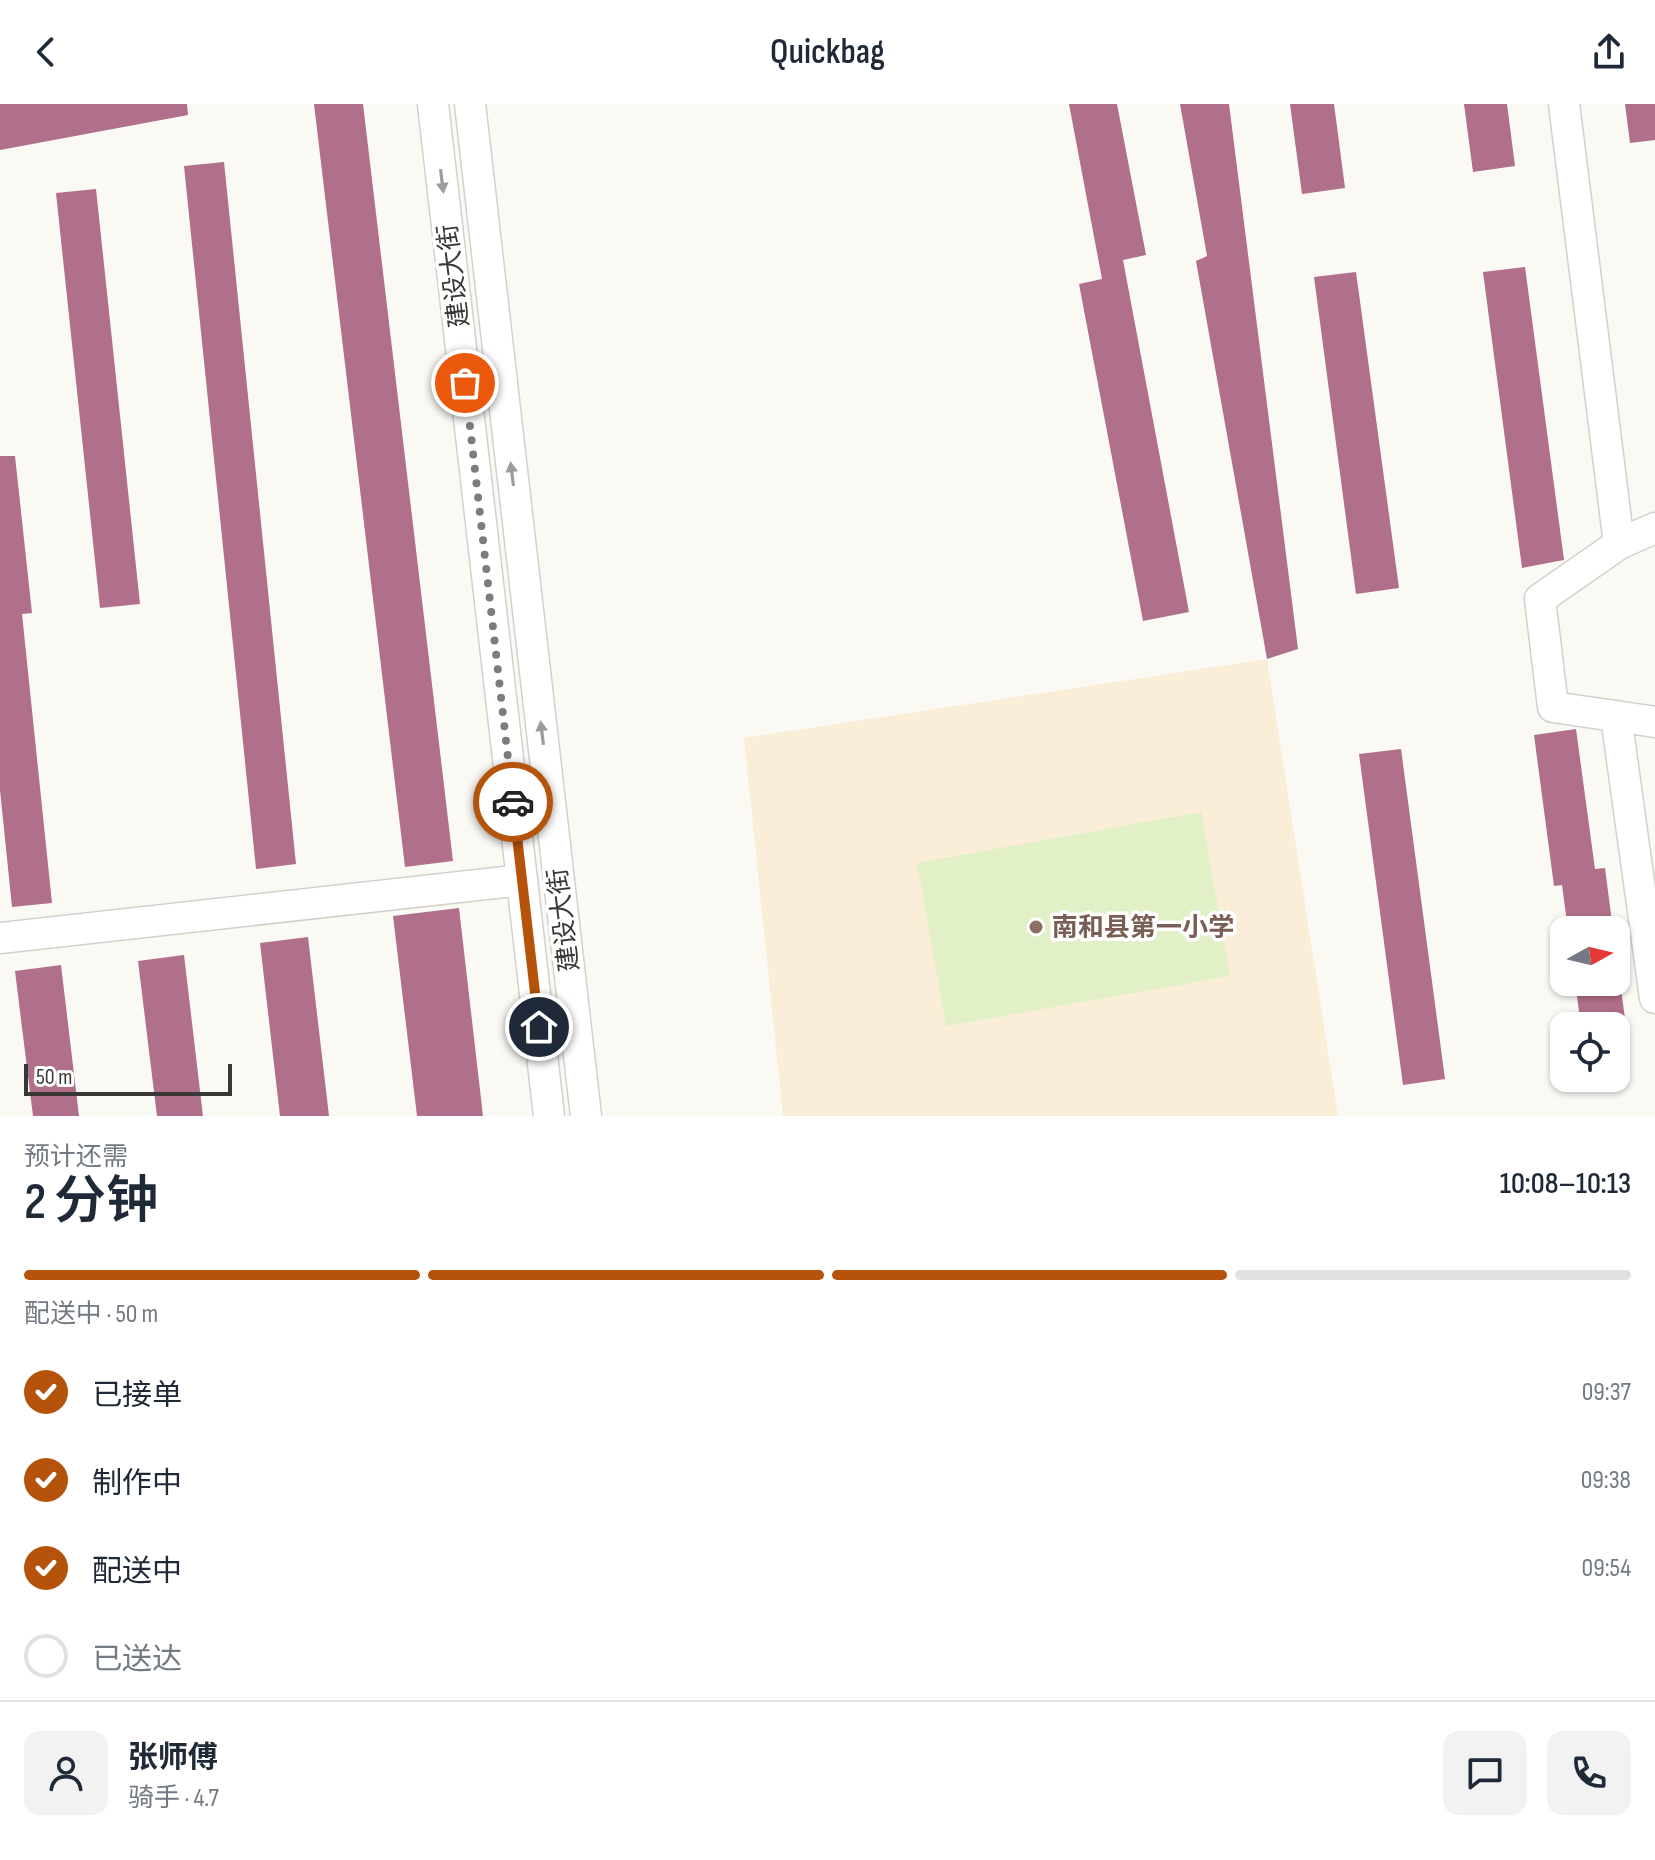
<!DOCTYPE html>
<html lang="zh">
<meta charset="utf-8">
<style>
:root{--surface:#fff;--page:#f2f2f3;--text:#1f2937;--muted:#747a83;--line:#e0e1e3;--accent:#b45309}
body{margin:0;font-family:"Sofia Sans Condensed","Noto Sans SC",sans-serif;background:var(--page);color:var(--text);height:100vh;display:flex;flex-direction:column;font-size:30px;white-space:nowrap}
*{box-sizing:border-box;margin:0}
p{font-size:26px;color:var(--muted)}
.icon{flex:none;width:44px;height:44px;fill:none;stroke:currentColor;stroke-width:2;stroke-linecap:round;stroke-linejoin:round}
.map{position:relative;height:1012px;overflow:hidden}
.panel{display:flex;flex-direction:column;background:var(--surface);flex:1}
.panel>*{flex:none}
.needle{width:52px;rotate:82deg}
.fabs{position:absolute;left:1550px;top:812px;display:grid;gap:16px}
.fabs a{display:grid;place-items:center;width:80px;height:80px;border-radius:16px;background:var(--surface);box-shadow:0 2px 6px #0004;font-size:40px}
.scale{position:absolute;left:24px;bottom:20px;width:208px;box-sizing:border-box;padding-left:8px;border:4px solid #393836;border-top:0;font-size:22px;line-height:28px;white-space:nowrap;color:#393836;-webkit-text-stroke:6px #fff;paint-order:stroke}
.pin{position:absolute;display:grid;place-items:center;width:68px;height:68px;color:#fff;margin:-34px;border:4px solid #fff;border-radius:50%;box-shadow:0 2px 8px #0007}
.courier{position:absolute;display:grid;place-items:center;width:80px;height:80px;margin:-40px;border:6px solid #b45309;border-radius:50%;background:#fff;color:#222;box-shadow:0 2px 10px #0007}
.summary em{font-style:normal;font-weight:600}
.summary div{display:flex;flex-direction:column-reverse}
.summary{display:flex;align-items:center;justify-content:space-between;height:136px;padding:0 24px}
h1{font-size:52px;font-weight:600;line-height:60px}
.bar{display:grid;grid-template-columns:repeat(4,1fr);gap:12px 8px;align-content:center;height:96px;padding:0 24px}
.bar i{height:10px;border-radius:6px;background:var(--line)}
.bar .on{background:var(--accent)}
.bar p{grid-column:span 4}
.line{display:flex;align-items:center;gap:20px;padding:0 24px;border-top:2px solid var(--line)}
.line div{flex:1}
.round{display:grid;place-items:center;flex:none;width:84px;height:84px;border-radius:16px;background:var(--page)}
ol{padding:0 24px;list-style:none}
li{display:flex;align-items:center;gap:24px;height:88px}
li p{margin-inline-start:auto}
li .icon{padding:8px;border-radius:50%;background:var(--accent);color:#fff;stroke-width:4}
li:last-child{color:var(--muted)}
li i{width:44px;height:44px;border:4px solid var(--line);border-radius:50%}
header{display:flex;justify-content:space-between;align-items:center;height:104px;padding:0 24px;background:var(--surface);font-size:36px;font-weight:600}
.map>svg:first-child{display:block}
.education{fill:#faeed9}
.green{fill:#e2f0c7}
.building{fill:#b06f8a}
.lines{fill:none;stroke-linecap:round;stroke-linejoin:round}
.minor-casing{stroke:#d3d1cc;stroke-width:33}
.minor{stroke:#fff;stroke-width:30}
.oneway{fill:#9c9c9a}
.done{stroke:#7d7c78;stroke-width:8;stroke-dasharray:0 14.4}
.route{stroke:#b45309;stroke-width:10}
.education-dot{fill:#8d6e63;stroke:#fff;stroke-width:3}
.labels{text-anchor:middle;stroke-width:7;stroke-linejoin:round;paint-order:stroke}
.street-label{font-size:26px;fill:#393836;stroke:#fff}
.education-label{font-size:26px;font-weight:bold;fill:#785e54;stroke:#fff;text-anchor:start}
</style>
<header><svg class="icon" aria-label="back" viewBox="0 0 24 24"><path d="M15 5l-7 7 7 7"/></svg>Quickbag<svg class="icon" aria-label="share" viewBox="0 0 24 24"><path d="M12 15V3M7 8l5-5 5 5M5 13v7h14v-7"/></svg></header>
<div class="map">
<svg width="1655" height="1012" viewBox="0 0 1655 1012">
<rect width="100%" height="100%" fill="#fbf9f4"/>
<path class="education" d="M 1267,555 L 1338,1012 L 783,1012 L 744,634 Z"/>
<path class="green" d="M 1201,708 L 1230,872 L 946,922 L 917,759 Z"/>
<g class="building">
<path d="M 0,0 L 187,0 L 188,11 L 0,46 Z"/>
<path d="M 314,0 L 363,0 L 453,757 L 405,763 Z"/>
<path d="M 1069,0 L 1117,0 L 1146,151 L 1123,156 L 1189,508 L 1143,517 L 1079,180 L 1102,175 Z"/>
<path d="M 1180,0 L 1229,0 L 1298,545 L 1267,555 L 1196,157 L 1207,152 Z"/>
<path d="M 1290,0 L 1334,0 L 1345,84 L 1302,90 Z"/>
<path d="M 1464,0 L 1507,0 L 1515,62 L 1473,68 Z"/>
<path d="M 1625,0 L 1655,0 L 1655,36 L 1630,39 Z"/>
<path d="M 224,58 L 296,760 L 256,765 L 184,62 Z"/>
<path d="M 96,85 L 140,500 L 100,504 L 56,89 Z"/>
<path d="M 1525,163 L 1564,456 L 1522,464 L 1483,168 Z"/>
<path d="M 1356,168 L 1399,484 L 1356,490 L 1314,173 Z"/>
<path d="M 0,352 L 15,352 L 32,509 L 22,510 L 52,799 L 12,803 L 0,686 Z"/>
<path d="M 1576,625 L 1595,765 L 1605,764 L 1613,826 L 1568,826 L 1562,781 L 1554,782 L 1534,631 Z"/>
<path d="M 1401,645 L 1445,975 L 1403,981 L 1359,650 Z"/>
<path d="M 459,804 L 483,1012 L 417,1012 L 393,812 Z"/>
<path d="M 308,833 L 329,1012 L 280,1012 L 260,839 Z"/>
<path d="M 184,851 L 203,1012 L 157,1012 L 138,857 Z"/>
<path d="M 61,861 L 79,1012 L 33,1012 L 15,867 Z"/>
<path d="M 1575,878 L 1620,878 L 1626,922 L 1581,922 Z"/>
</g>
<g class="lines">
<defs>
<g id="minor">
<path d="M 433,0 L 549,1012"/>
<path d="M 470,0 L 586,1012"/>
<path d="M 1564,0 L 1619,440"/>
<path d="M 1655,424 L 1619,440 L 1540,495 L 1553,603 L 1655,618"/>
<path d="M 1616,612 L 1655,894"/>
<path d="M 0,834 L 522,776"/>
</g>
</defs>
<use href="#minor" class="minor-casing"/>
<use href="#minor" class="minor"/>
</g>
<defs><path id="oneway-solid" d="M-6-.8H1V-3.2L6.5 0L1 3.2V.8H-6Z" transform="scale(2)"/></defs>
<g class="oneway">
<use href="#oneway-solid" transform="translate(442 77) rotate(83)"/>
<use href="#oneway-solid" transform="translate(512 370) rotate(-97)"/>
<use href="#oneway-solid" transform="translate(542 629) rotate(-97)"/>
</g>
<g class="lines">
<path class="done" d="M 465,279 L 513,698"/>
<path class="route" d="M 513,698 L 539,923"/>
</g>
<circle class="education-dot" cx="1036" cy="823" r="8"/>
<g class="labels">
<g class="street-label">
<text transform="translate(453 172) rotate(-97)" y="9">建设大街</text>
<text transform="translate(563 816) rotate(-97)" y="9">建设大街</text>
</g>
<g class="education-label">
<text x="1052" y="832">南和县第一小学</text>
</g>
</g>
</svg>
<div class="fabs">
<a><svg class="needle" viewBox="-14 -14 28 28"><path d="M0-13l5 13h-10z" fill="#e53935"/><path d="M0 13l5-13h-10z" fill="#747a83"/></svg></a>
<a><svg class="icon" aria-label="locate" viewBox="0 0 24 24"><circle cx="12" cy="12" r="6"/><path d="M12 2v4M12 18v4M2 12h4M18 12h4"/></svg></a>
</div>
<div class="scale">50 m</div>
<div class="pin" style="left:465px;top:279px;background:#ea580c"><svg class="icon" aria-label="bag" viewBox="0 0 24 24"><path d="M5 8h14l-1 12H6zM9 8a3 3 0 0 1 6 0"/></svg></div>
<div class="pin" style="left:539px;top:923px;background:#1f2937"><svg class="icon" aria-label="home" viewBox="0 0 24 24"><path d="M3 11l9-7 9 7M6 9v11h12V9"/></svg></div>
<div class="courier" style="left:513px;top:698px"><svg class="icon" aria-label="car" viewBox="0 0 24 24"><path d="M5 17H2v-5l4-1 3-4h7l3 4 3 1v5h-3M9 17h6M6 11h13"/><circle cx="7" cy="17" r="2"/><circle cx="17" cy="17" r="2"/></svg></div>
</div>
<section class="panel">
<div class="summary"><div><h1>2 分钟</h1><p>预计还需</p></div><em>10:08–10:13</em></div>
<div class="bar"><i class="on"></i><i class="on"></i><i class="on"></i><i></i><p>配送中 · 50 m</p></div>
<ol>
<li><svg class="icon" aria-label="check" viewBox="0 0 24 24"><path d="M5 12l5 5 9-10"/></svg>已接单<p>09:37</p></li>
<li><svg class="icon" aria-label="check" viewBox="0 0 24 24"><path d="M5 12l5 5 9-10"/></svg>制作中<p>09:38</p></li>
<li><svg class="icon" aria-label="check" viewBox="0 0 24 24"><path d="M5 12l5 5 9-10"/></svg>配送中<p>09:54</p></li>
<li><i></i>已送达</li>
</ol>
<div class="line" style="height:144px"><a class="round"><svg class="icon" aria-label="person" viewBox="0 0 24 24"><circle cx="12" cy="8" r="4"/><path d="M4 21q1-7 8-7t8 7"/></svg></a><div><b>张师傅</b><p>骑手 · 4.7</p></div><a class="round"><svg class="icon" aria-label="chat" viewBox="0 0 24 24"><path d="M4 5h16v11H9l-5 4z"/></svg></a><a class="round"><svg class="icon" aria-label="phone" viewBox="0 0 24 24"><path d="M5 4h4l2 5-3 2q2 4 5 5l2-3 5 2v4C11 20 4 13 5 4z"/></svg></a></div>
</section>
